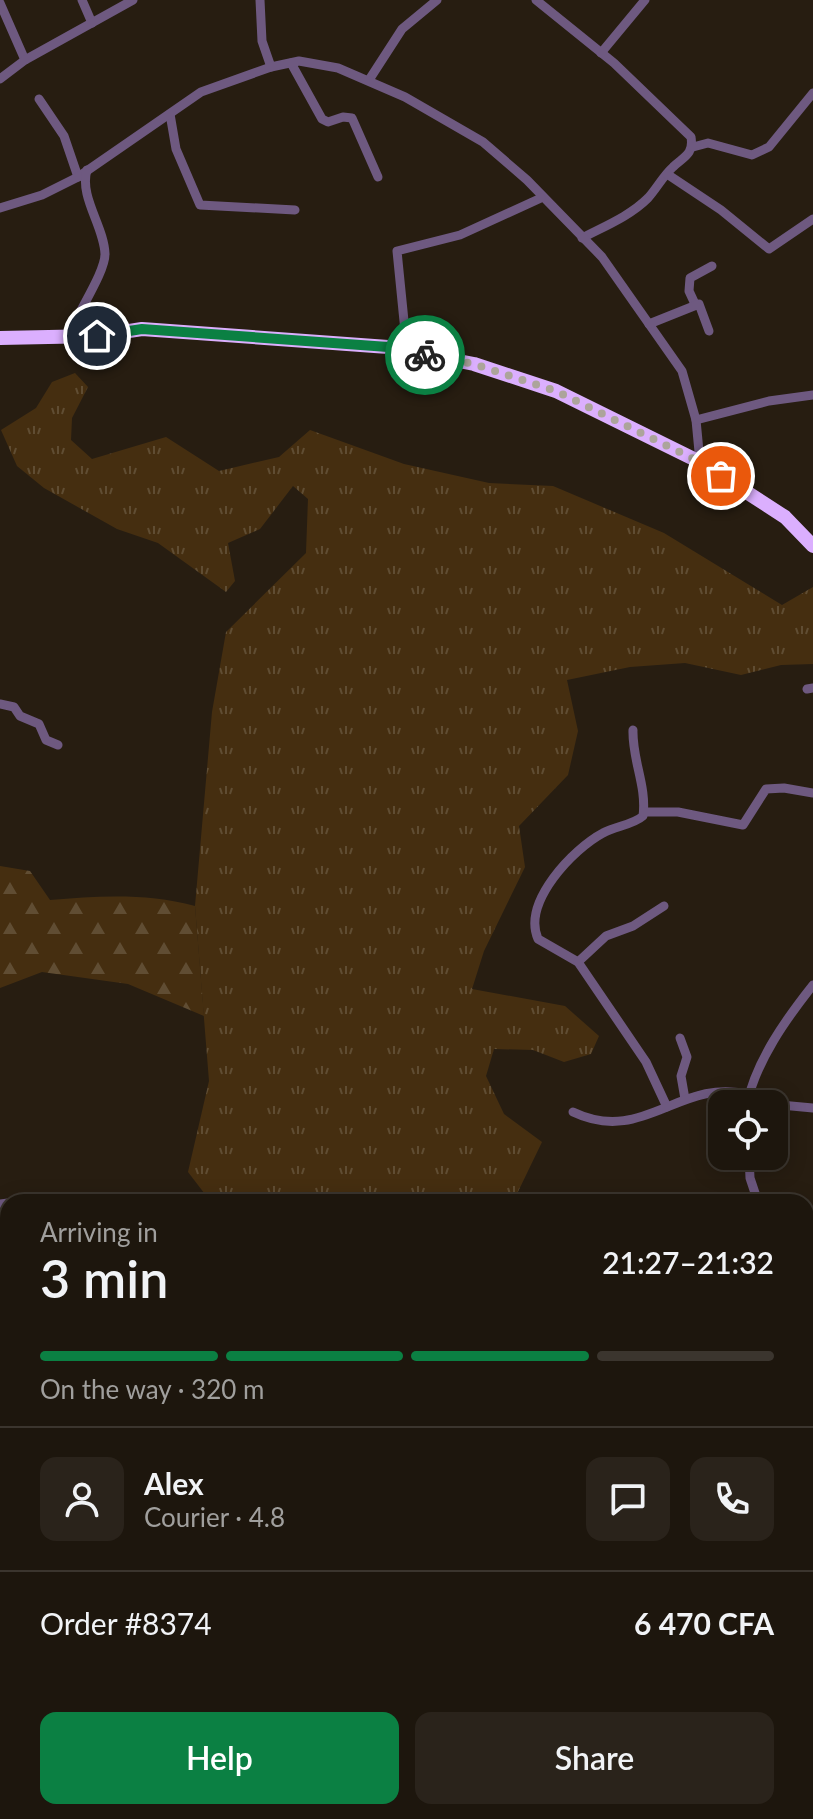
<!DOCTYPE html>
<meta charset="utf-8">
<style>
:root{--surface:#1d160d;--page:#2a231b;--text:#f1f3f6;--muted:#a09f9d;--line:#3b352e;--accent:#0b8043}
body{margin:0;font-family:Lato,sans-serif;background:var(--page);color:var(--text);height:100vh;display:flex;flex-direction:column;font-size:30px;white-space:nowrap}
*{box-sizing:border-box;margin:0}
p{font-size:26px;color:var(--muted)}
.icon{flex:none;width:44px;height:44px;fill:none;stroke:currentColor;stroke-width:2;stroke-linecap:round;stroke-linejoin:round}
.map{position:relative;flex:1;overflow:hidden}
.side{position:absolute;left:0px;top:1194px;width:814px;height:626px;display:flex;flex-direction:column;background:var(--surface);border-radius:24px 24px 0 0;box-shadow:0 4px 20px #0003,0 0 0 2px var(--line)}
.side>*{flex:none}
.controls{position:absolute;left:708px;top:1090px;display:grid;gap:16px}
.controls a{display:grid;place-items:center;width:80px;height:80px;border-radius:16px;background:var(--surface);box-shadow:0 4px 20px #0003,0 0 0 2px var(--line);font-size:40px}
.pin{position:absolute;display:grid;place-items:center;width:68px;height:68px;color:#fff;margin:-34px;border:4px solid #fff;border-radius:50%;box-shadow:0 2px 8px #0007}
.courier{position:absolute;display:grid;place-items:center;width:80px;height:80px;margin:-40px;border:6px solid #0b8043;border-radius:50%;background:#fff;color:#222;box-shadow:0 2px 10px #0007}
.summary em{font-style:normal;font-weight:600}
.summary div{display:flex;flex-direction:column-reverse}
.summary{display:flex;align-items:center;justify-content:space-between;height:136px;padding:0 40px}
h1{font-size:52px;font-weight:600;line-height:60px}
.bar{display:grid;grid-template-columns:repeat(4,1fr);gap:12px 8px;align-content:center;height:96px;padding:0 40px}
.bar i{height:10px;border-radius:6px;background:var(--line)}
.bar .on{background:var(--accent)}
.bar p{grid-column:span 4}
.line{display:flex;align-items:center;gap:20px;padding:0 40px;border-top:2px solid var(--line)}
.line div{flex:1}
.round{display:grid;place-items:center;flex:none;width:84px;height:84px;border-radius:16px;background:var(--page)}
.primary-button{display:flex;gap:16px;margin-top:auto;padding:16px 40px}
.primary-button a{flex:1;height:92px;border-radius:16px;background:var(--accent);color:#fff;font-size:32px;font-weight:600;line-height:92px;text-align:center}
.primary-button a+a{background:var(--page);color:var(--text)}
.map>svg:first-child{display:block}
.grass{fill:url(#grass-tufts)}
.forest{fill:url(#forest-firs)}
.lines{fill:none;stroke-linecap:round;stroke-linejoin:round}
.minor{stroke:#6e5980;stroke-width:9}
.highway{stroke:#dbaffe;stroke-width:14}
.done{stroke:#aca49b;stroke-width:8;stroke-dasharray:0 14.4}
.route{stroke:#0b8043;stroke-width:10}
</style>
<div class="map">
<svg width="813" height="1819" viewBox="0 0 813 1819">
<defs>
<pattern id="grass-tufts" width="24" height="20" patternUnits="userSpaceOnUse" patternTransform="scale(2)"><rect width="24" height="20" fill="#452e10"/><path d="M3 7l-1-3M5 7V3M7 7l1-3M15 17l-1-3M17 17v-4M19 17l1-3" fill="none" stroke="#604d33"/></pattern>
<pattern id="forest-firs" width="22" height="20" patternUnits="userSpaceOnUse" patternTransform="scale(2)"><rect width="22" height="20" fill="#452e10"/><path d="M5 1l3.5 6h-7zM16 11l3.5 6h-7z" fill="#604d33"/></pattern>
</defs>
<rect width="100%" height="100%" fill="#271d11"/>
<g class="grass">
<path d="M 75,373 L 88,387 L 72,418 L 71,440 L 92,459 L 166,437 L 219,471 L 279,457 L 310,430 L 404,464 L 489,483 L 553,486 L 664,533 L 782,605 L 813,587 L 813,664 L 781,665 L 741,675 L 685,663 L 630,667 L 567,680 L 578,731 L 568,775 L 519,826 L 525,867 L 484,951 L 472,989 L 565,1006 L 599,1036 L 591,1054 L 564,1062 L 533,1050 L 494,1049 L 486,1076 L 504,1114 L 542,1142 L 513,1202 L 211,1202 L 188,1172 L 209,1081 L 195,906 L 212,712 L 226,632 L 306,553 L 308,499 L 293,486 L 260,529 L 228,543 L 235,581 L 226,592 L 158,543 L 117,529 L 44,488 L 17,466 L 1,430 L 36,408 L 52,382 Z"/>
<path d="M 813,1640 L 813,1704 L 806,1704 L 806,1642 Z"/>
</g>
<g class="forest">
<path d="M 0,866 L 30,871 L 50,900 C 100,896 146,893 195,906 L 204,1016 L 128,984 L 42,972 L 0,988 Z"/>
<path d="M 0,1425 L 8,1428 L 8,1510 L 0,1514 Z"/>
</g>
<g class="lines">
<g class="minor">
<path d="M 82,0 L 92,23"/>
<path d="M 260,0 L 262,41 L 271,67"/>
<path d="M 536,0 L 614,63 L 691,137 C 694,155 683,157 673,167 C 663,176 657,188 648,198 C 630,216 605,226 582,238"/>
<path d="M 0,3 L 25,60"/>
<path d="M 601,53 L 645,0"/>
<path d="M 291,63 L 322,119 L 328,122 L 343,117 L 352,118 L 378,177"/>
<path d="M 0,79 L 25,60 L 133,0"/>
<path d="M 369,80 L 402,29 L 437,0"/>
<path d="M 39,99 L 64,136 L 78,177"/>
<path d="M 170,114 L 176,149 L 200,205 L 295,210"/>
<path d="M 693,147 L 708,143 L 752,155 L 769,147 L 813,93"/>
<path d="M 667,174 L 721,210 L 769,249 L 813,219"/>
<path d="M 0,208 L 42,195 L 78,177 L 201,92 L 271,67 L 299,61 L 338,68 L 405,97 L 483,142 L 527,180 L 602,257 L 682,371 L 696,420 L 700,462"/>
<path d="M 695,304 L 689,291 L 690,278 L 712,266"/>
<path d="M 649,324 L 699,304 L 709,331"/>
<path d="M 70,334 C 77,313 105,273 105,254 C 104,226 79,197 87,170"/>
<path d="M 388,347 L 405,331 L 397,251 L 460,235 L 541,198"/>
<path d="M 696,420 L 769,401 L 813,395"/>
<path d="M 807,689 L 813,688"/>
<path d="M 0,704 L 14,707 L 20,716 L 39,724 L 46,740 L 58,745"/>
<path d="M 633,730 C 632,760 647,786 643,816 C 633,825 615,826 603,833 C 573,849 522,902 538,939 L 578,962 L 646,1062 L 667,1107"/>
<path d="M 644,812 L 678,812 L 743,825 L 766,789 L 784,788 L 813,793"/>
<path d="M 578,962 L 606,936 L 633,926 L 664,906"/>
<path d="M 680,1038 L 687,1057 L 681,1076 L 685,1099"/>
<path d="M 748,1102 L 813,1108"/>
<path d="M 747,1104 C 756,1061 786,1019 813,985"/>
<path d="M 573,1112 C 644,1146 680,1076 750,1095"/>
<path d="M 749,1156 L 750,1178 L 758,1202"/>
<path d="M 0,1204 L 8,1203"/>
<path d="M 0,1325 L 8,1325"/>
<path d="M 806,1469 L 813,1480"/>
<path d="M 806,1592 L 813,1590"/>
<path d="M 0,1722 L 8,1722"/>
<path d="M 806,1723 L 813,1734"/>
<path d="M 214,1812 L 215,1819"/>
<path d="M 407,1812 L 408,1819"/>
<path d="M 646,1812 L 651,1819"/>
<path d="M 170,1819 L 202,1812"/>
</g>
<path class="highway" d="M 0,338 L 97,336 L 142,329 L 388,347 L 474,364 L 556,391 L 700,462 L 785,517 L 813,546"/>
</g>
<g class="lines">
<path class="done" d="M 425,355 L 474,364 L 556,391 L 700,462 L 721,476"/>
<path class="route" d="M 97,336 L 142,329 L 388,347 L 425,355"/>
</g>
</svg>
<div class="controls">
<a><svg class="icon" aria-label="locate" viewBox="0 0 24 24"><circle cx="12" cy="12" r="6"/><path d="M12 2v4M12 18v4M2 12h4M18 12h4"/></svg></a>
</div>
<div class="pin" style="left:721px;top:476px;background:#ea580c"><svg class="icon" aria-label="bag" viewBox="0 0 24 24"><path d="M5 8h14l-1 12H6zM9 8a3 3 0 0 1 6 0"/></svg></div>
<div class="pin" style="left:97px;top:336px;background:#1f2937"><svg class="icon" aria-label="home" viewBox="0 0 24 24"><path d="M3 11l9-7 9 7M6 9v11h12V9"/></svg></div>
<div class="courier" style="left:425px;top:355px"><svg class="icon" aria-label="bike" viewBox="0 0 24 24"><circle cx="6" cy="16" r="4"/><circle cx="18" cy="16" r="4"/><path d="M6 16l4-8h5l3 8M10 8l3 8H6M13 5h3"/></svg></div>
<section class="side">
<div class="summary"><div><h1>3 min</h1><p>Arriving in</p></div><em>21:27–21:32</em></div>
<div class="bar"><i class="on"></i><i class="on"></i><i class="on"></i><i></i><p>On the way · 320 m</p></div>
<div class="line" style="height:144px"><a class="round"><svg class="icon" aria-label="person" viewBox="0 0 24 24"><circle cx="12" cy="8" r="4"/><path d="M4 21q1-7 8-7t8 7"/></svg></a><div><b>Alex</b><p>Courier · 4.8</p></div><a class="round"><svg class="icon" aria-label="chat" viewBox="0 0 24 24"><path d="M4 5h16v11H9l-5 4z"/></svg></a><a class="round"><svg class="icon" aria-label="phone" viewBox="0 0 24 24"><path d="M5 4h4l2 5-3 2q2 4 5 5l2-3 5 2v4C11 20 4 13 5 4z"/></svg></a></div>
<div class="line" style="height:104px"><div>Order #8374</div><b>6 470 CFA</b></div>
<div class="primary-button"><a>Help</a><a>Share</a></div>
</section>
</div>
